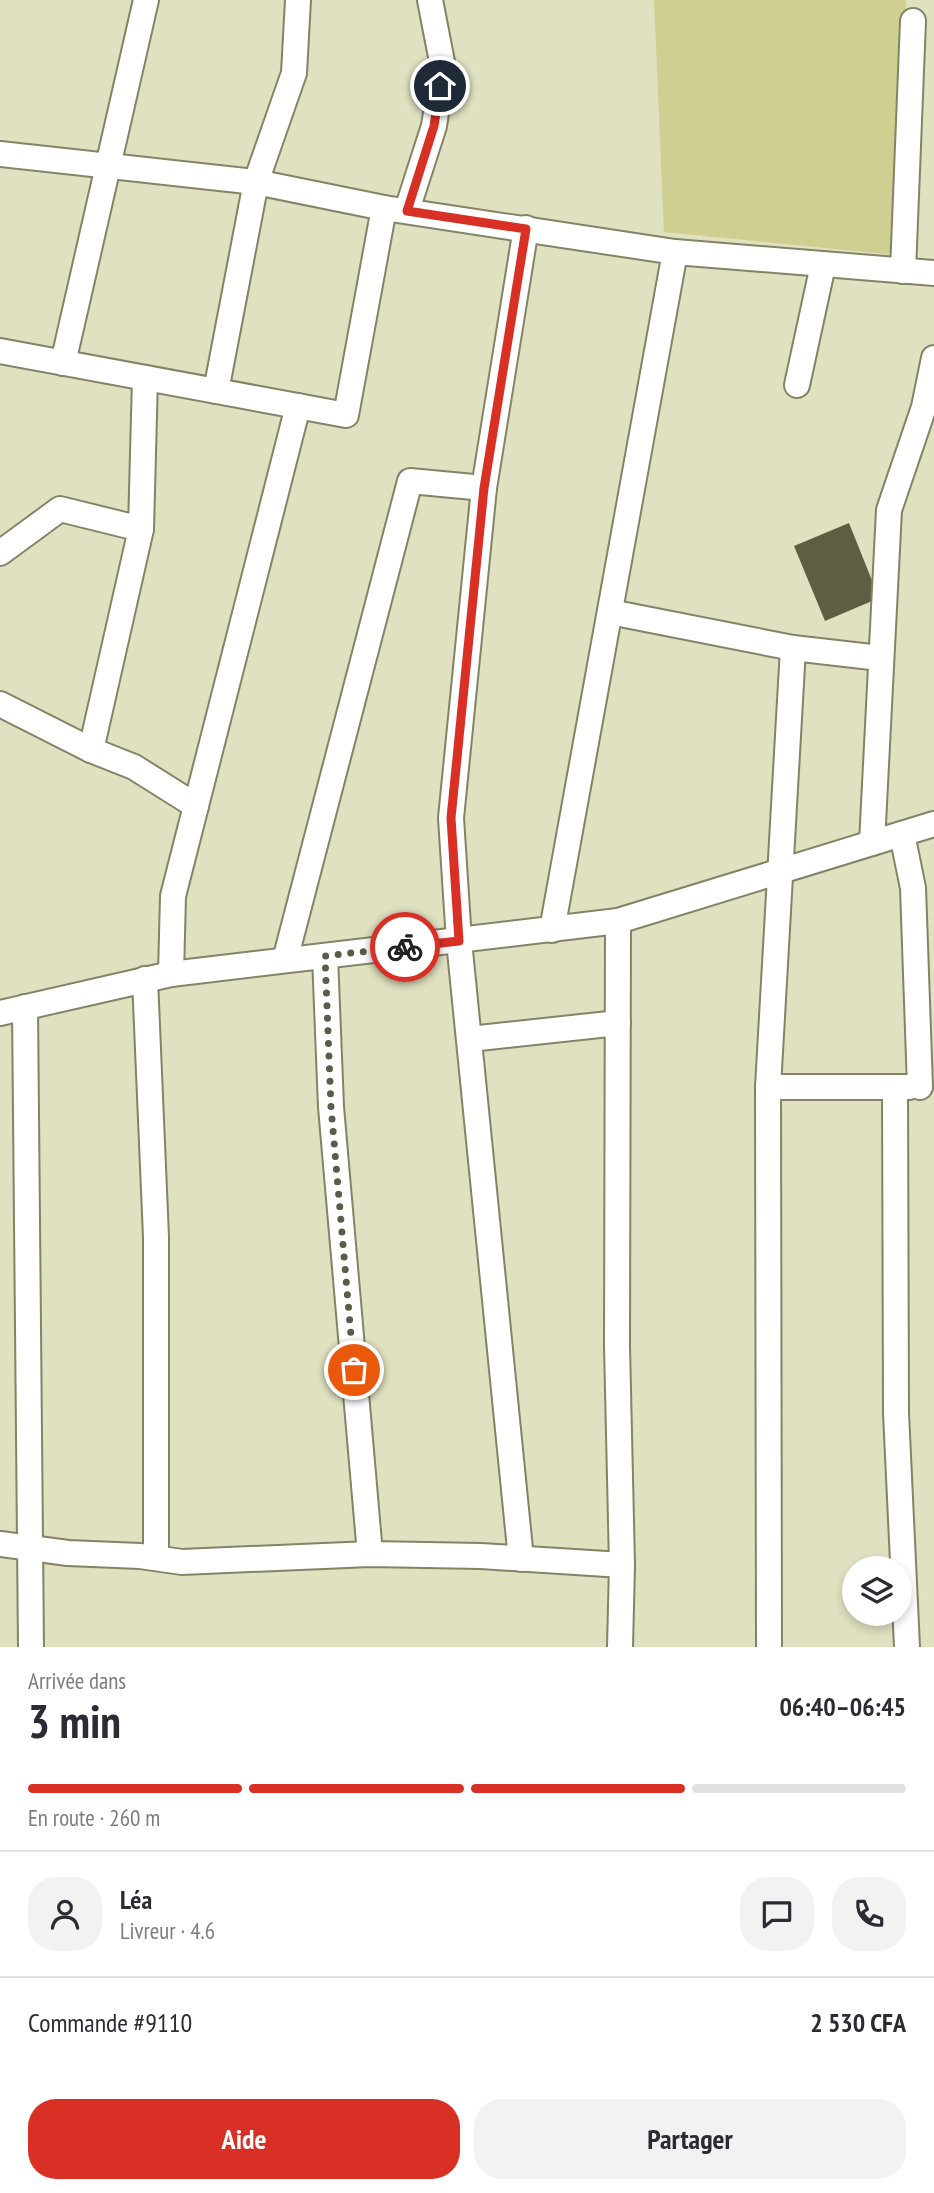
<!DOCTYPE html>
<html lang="fr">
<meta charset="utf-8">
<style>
:root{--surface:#fff;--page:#f2f2f3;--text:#2b2b33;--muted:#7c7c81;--line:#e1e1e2;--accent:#d93025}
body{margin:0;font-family:"PT Sans Narrow",sans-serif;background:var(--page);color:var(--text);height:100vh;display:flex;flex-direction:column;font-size:26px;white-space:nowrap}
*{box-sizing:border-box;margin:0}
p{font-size:23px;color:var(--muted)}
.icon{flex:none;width:38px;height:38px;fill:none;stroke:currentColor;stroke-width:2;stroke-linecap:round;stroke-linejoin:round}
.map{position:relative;height:1647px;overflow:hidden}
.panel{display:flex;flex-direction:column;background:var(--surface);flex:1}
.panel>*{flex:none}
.controls{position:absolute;left:842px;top:1556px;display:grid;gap:14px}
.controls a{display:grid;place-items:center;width:70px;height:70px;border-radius:50%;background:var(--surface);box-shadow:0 4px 10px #0003;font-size:35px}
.pin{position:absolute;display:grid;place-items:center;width:60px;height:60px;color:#fff;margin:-30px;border:4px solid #fff;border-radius:50%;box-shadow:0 2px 7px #0007}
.courier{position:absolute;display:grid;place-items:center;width:70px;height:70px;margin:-35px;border:5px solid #d93025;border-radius:50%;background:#fff;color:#222;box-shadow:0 2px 9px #0007}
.head em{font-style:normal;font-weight:700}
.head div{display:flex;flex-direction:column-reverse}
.head{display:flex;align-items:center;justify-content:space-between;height:119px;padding:0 28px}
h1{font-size:46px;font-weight:700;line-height:52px}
.bar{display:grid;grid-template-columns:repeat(4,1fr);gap:10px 7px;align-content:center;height:84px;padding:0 28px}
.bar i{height:9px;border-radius:5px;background:var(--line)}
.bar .current{background:var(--accent)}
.bar p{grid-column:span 4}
.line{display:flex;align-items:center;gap:18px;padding:0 28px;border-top:2px solid var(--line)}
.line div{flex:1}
.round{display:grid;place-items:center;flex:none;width:74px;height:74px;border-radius:28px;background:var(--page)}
.button{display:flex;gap:14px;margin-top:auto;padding:14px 28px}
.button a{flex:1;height:80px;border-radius:28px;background:var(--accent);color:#fff;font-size:28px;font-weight:700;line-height:80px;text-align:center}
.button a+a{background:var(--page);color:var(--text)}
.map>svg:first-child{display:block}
.green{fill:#cfcf91}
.building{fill:#5e5f42}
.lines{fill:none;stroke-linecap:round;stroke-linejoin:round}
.minor-casing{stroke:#838366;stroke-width:28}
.minor{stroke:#fff;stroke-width:24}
.done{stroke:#5b5b49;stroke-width:7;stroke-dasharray:0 12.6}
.route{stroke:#d93025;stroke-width:9}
</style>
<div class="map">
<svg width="934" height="1647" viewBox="0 0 934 1647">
<rect width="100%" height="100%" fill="#e0e1c1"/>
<path class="green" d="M 654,0 L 906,0 L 894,255 L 664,232 Z"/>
<path class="building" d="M 849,523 L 873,583 L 872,601 L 825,621 L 794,546 Z"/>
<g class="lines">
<defs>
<g id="minor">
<path d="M 0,154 L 256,182 L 384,208 L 675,252 L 934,273"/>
<path d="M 407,210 L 434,126 L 443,67 L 430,0"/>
<path d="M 903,271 L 913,21"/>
<path d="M 0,351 L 346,415 L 384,208"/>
<path d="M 63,363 L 146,0"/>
<path d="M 797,385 L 823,265"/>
<path d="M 216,391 L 256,182 L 294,73 L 298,0"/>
<path d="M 0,553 L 60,509 L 141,529"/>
<path d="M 610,612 L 793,648 L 880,658"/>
<path d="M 0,704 L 91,750 L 134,767 L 196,806"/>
<path d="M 91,750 L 141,529 L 145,378"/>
<path d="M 902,834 L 913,888 L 920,1087"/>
<path d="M 872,843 L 889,510 L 924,407 L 934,358"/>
<path d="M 618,921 L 617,1346 L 622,1565 L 620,1647"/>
<path d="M 552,930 L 675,252"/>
<path d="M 325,956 L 331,1107 L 370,1554"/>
<path d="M 285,960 L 410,481 L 484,488"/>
<path d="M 171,974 L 173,896 L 298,406"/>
<path d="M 145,979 L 156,1237 L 156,1557"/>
<path d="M 25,1007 L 31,1647"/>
<path d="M 0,1013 L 171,974 L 618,921 L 934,824"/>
<path d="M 470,1039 L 618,1023"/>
<path d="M 768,1087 L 909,1087"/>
<path d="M 895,1087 L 896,1413 L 907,1647"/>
<path d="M 0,1544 L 68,1553 L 140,1556 L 182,1562 L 370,1554 L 481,1556 L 622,1565"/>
<path d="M 521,1559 L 459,941 L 451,818 L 484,488 L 526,228"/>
<path d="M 769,1647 L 768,1087 L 793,648"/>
</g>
</defs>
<use href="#minor" class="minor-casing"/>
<use href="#minor" class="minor"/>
</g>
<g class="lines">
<path class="done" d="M 354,1370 L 331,1107 L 325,956 L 405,947"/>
<path class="route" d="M 405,947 L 459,941 L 451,818 L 484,488 L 526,229 L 407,211 L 434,126 L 440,86"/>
</g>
</svg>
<div class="controls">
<a><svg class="icon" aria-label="layers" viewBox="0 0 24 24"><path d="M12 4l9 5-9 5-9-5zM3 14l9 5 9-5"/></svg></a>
</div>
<div class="pin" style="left:354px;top:1370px;background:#ea580c"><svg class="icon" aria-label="bag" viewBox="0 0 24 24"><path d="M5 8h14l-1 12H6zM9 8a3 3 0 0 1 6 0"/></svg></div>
<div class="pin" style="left:440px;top:86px;background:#1f2937"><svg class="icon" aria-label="home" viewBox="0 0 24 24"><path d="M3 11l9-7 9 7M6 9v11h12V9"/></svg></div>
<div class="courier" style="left:405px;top:947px"><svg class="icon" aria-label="bike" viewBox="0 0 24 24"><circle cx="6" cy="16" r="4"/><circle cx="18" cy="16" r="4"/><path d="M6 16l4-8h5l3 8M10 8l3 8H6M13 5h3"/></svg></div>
</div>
<section class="panel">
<div class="head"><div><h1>3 min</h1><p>Arrivée dans</p></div><em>06:40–06:45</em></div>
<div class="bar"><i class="current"></i><i class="current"></i><i class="current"></i><i></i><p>En route · 260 m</p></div>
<div class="line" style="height:126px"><a class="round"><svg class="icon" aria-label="person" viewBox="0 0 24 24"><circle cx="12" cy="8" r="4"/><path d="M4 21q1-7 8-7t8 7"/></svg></a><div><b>Léa</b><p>Livreur · 4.6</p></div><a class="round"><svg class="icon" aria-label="chat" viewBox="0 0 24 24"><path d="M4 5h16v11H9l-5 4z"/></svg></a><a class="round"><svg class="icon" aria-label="phone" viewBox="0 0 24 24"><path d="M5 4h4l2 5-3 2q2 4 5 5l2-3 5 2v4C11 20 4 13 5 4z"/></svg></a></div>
<div class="line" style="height:91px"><div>Commande #9110</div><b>2 530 CFA</b></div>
<div class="button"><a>Aide</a><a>Partager</a></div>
</section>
